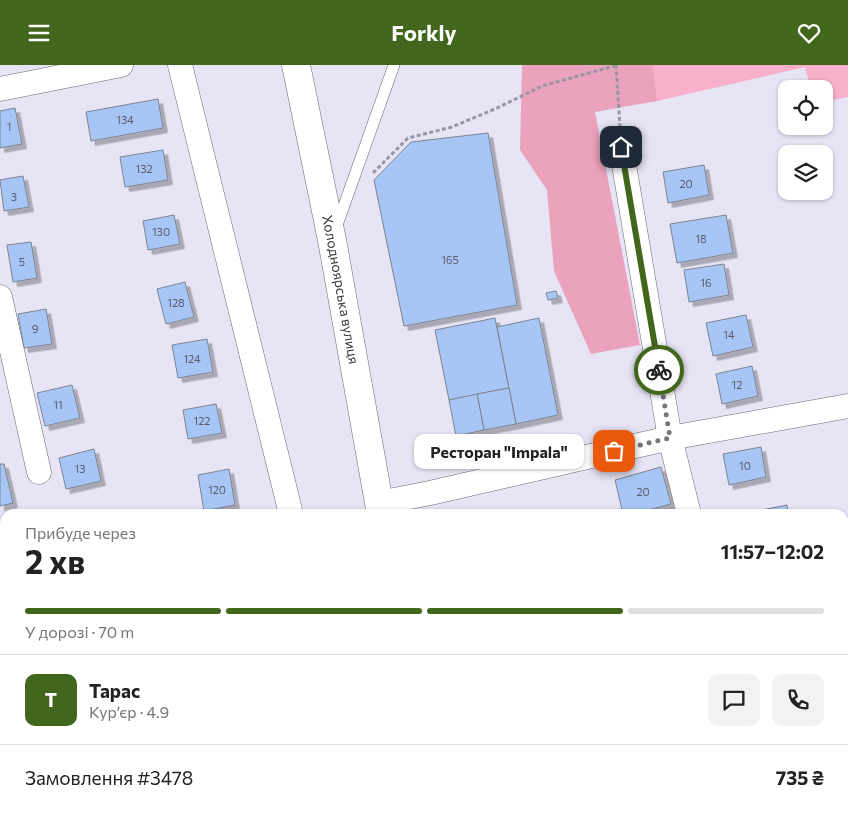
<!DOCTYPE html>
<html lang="uk">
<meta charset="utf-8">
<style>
:root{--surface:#fff;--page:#f2f2f2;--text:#222;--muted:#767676;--line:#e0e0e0;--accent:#43661d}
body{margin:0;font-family:Commissioner,sans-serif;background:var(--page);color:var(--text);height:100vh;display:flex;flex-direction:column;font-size:19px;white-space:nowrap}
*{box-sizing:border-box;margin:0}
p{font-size:16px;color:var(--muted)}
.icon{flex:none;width:28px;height:28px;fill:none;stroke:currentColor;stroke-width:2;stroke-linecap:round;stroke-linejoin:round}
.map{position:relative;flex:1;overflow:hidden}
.drawer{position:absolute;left:0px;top:444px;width:849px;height:311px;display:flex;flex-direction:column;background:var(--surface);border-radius:15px 15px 0 0;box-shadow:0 1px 4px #0004}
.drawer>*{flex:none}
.tools{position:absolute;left:778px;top:15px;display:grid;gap:10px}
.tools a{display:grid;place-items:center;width:55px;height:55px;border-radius:10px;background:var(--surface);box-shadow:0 1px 4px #0004;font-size:25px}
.pin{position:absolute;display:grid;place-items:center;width:42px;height:42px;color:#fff;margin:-21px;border-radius:10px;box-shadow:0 2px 8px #0006}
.courier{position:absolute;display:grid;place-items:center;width:50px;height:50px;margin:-25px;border:4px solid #43661d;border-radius:50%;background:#fff;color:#222;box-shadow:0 1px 6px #0007}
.bubble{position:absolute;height:35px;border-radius:10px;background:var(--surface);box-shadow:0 1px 4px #0004;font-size:16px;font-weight:700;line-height:35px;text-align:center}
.head em{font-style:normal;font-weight:700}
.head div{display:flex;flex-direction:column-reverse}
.head{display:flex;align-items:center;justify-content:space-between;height:85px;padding:0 25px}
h1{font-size:32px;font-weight:700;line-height:38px}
.bar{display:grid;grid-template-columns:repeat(4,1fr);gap:8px 5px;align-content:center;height:60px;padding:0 25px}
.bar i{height:6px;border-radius:4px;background:var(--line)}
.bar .on{background:var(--accent)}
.bar p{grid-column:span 4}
.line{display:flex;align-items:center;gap:12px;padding:0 25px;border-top:1px solid var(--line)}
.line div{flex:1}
.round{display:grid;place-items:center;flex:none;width:52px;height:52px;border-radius:10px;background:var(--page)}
header{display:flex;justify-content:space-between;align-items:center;height:65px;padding:0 25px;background:var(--accent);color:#fff;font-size:22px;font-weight:700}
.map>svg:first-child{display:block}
.green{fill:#f9b0ca}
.forest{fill:#eba2bc}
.building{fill:#a8c6f5;stroke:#7c8390;filter:url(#shadow)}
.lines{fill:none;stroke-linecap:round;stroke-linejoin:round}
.service-casing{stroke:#6a6876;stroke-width:12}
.minor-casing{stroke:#6a6876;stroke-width:25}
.primary-casing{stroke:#6a6876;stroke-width:29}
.path{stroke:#9796a1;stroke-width:3;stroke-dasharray:4 2.5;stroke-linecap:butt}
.service{stroke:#fff;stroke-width:11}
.minor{stroke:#fff;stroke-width:24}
.primary{stroke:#fff;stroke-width:28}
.done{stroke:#76757e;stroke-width:5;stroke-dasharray:0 9}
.route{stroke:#43661d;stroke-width:6}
.labels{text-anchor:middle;stroke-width:5;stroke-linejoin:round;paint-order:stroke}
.number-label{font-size:11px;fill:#555c6c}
.street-label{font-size:14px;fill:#39383e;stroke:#f5f4fd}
</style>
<header><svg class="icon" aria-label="menu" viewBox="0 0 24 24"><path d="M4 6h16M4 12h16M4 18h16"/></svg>Forkly<svg class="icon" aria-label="heart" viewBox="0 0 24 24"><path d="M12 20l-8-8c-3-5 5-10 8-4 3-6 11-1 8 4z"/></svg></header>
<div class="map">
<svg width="848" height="754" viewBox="0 0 848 754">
<defs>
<filter id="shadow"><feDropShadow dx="4.5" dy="4.5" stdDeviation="0" flood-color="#0004"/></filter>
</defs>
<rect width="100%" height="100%" fill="#e7e5f5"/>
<path class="green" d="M 653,0 L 848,0 L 848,32 L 824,37 L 824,24 L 811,24 L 805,2 L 657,36 Z"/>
<path class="forest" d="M 522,0 L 653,0 L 657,36 L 595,47 L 640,280 L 591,289 L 554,206 L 547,125 L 520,85 Z"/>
<g class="building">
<path d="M 158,34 L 163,63 L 91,76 L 86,47 Z"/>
<path d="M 15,43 L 22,79 L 0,83 L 0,46 Z"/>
<path d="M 488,68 L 517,240 L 404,261 L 374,115 L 411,77 Z"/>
<path d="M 163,85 L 168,115 L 125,122 L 120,92 Z"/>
<path d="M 704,100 L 709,130 L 668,138 L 663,107 Z"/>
<path d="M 23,111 L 29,142 L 4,146 L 0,115 Z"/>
<path d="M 174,150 L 180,179 L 148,185 L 143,156 Z"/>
<path d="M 726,150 L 733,188 L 677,198 L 670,159 Z"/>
<path d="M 31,177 L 37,213 L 13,217 L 7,180 Z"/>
<path d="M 724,199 L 729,230 L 689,237 L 684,205 Z"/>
<path d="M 185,217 L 194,252 L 166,259 L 157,224 Z"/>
<path d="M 556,226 L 558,233 L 548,235 L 546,228 Z"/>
<path d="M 46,244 L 52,279 L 24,283 L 18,249 Z"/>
<path d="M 746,250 L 753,282 L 713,291 L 706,258 Z"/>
<path d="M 495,253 L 509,323 L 449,335 L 435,265 Z"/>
<path d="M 539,253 L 558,350 L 516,359 L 497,262 Z"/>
<path d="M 207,274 L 213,307 L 178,313 L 172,280 Z"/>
<path d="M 752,301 L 758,331 L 722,339 L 716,309 Z"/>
<path d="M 72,320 L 80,353 L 45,361 L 37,328 Z"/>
<path d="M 509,323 L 516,359 L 484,365 L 477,329 Z"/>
<path d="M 477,329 L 484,365 L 456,371 L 449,335 Z"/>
<path d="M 216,339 L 222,368 L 188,374 L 183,345 Z"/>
<path d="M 761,382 L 766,412 L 729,420 L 723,389 Z"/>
<path d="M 94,384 L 101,416 L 66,424 L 59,393 Z"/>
<path d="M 0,399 L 4,399 L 13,438 L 0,441 Z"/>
<path d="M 661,402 L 671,439 L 633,449 L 623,449 L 615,415 Z"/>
<path d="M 229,404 L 235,440 L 204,446 L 198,410 Z"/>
<path d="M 787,440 L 789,449 L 747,449 L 747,448 Z"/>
<path d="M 5,469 L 5,500 L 0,501 L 0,470 Z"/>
<path d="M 5,741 L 5,750 L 9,750 L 10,754 L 0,754 L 0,742 Z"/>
<path d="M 55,750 L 90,750 L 91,753 L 56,754 Z"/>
<path d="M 281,750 L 314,750 L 315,754 L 282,754 Z"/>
<path d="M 793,750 L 840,750 L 815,754 L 794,754 Z"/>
</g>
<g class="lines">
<defs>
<path id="service" d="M 336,163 L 394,0"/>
<g id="minor">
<path d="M 180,0 L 291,449"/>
<path d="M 0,24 L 121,0"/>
<path d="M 621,82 L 670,373 L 689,449"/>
<path d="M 0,232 L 39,407"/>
<path d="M 379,438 L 430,428 L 670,373 L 848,341"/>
<path d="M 0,638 L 5,658"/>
<path d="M 365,750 L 366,754"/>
<path d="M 761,750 L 762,754"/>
</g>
<g id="primary">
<path id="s1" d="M 296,0 L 332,175 L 381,449"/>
<path d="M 438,750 L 439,754"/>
</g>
</defs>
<use href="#service" class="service-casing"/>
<use href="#minor" class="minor-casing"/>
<use href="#primary" class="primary-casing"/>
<g class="path">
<path d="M 616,0 L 620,61"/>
<path d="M 373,108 L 408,73 L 452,62 L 497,43 L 542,21 L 618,0"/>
</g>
<use href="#service" class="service"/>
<use href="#minor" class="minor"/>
<use href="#primary" class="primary"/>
</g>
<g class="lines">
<path class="done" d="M 614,386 L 670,373 L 659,305"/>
<path class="route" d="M 621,82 L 659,305"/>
</g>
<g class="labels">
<g class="number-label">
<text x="125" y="59">134</text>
<text x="9" y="66">1</text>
<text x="144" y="108">132</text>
<text x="686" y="123">20</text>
<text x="14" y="136">3</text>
<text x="161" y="171">130</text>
<text x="701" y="178">18</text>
<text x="450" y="199">165</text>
<text x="22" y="201">5</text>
<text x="706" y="222">16</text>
<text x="176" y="242">128</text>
<text x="35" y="268">9</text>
<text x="729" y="274">14</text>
<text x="192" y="298">124</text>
<text x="737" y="324">12</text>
<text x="58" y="344">11</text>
<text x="202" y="360">122</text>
<text x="745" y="405">10</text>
<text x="80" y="408">13</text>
<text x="217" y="429">120</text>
<text x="643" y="431">20</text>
</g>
<g class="street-label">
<text dy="5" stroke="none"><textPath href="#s1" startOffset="229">Холодноярська вулиця</textPath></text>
</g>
</g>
</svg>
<div class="tools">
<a><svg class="icon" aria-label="locate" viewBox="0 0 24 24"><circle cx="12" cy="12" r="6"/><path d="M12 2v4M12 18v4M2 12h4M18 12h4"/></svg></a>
<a><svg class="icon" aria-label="layers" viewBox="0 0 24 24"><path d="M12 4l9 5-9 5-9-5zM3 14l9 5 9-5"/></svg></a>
</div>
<div class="pin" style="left:614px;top:386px;background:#ea580c"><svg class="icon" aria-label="bag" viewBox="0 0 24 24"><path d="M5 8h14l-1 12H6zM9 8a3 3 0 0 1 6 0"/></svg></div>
<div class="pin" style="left:621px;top:82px;background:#1f2937"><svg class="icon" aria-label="home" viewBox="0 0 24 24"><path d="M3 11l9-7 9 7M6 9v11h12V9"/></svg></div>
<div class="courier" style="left:659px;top:305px"><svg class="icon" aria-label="bike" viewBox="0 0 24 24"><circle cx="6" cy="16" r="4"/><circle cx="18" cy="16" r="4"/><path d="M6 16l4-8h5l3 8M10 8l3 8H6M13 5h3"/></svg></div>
<div class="bubble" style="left:414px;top:369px;width:170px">Ресторан &quot;Impala&quot;</div>
<section class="drawer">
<div class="head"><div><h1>2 хв</h1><p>Прибуде через</p></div><em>11:57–12:02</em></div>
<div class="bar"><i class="on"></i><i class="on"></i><i class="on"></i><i></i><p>У дорозі · 70 m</p></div>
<div class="line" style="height:90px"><b class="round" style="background:var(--accent);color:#fff">Т</b><div><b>Тарас</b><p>Кур’єр · 4.9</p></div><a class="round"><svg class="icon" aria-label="chat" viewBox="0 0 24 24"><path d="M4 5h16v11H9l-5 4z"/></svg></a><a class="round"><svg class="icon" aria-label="phone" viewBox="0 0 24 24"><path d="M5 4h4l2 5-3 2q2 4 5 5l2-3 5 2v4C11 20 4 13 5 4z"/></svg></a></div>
<div class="line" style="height:65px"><div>Замовлення #3478</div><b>735 ₴</b></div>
</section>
</div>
